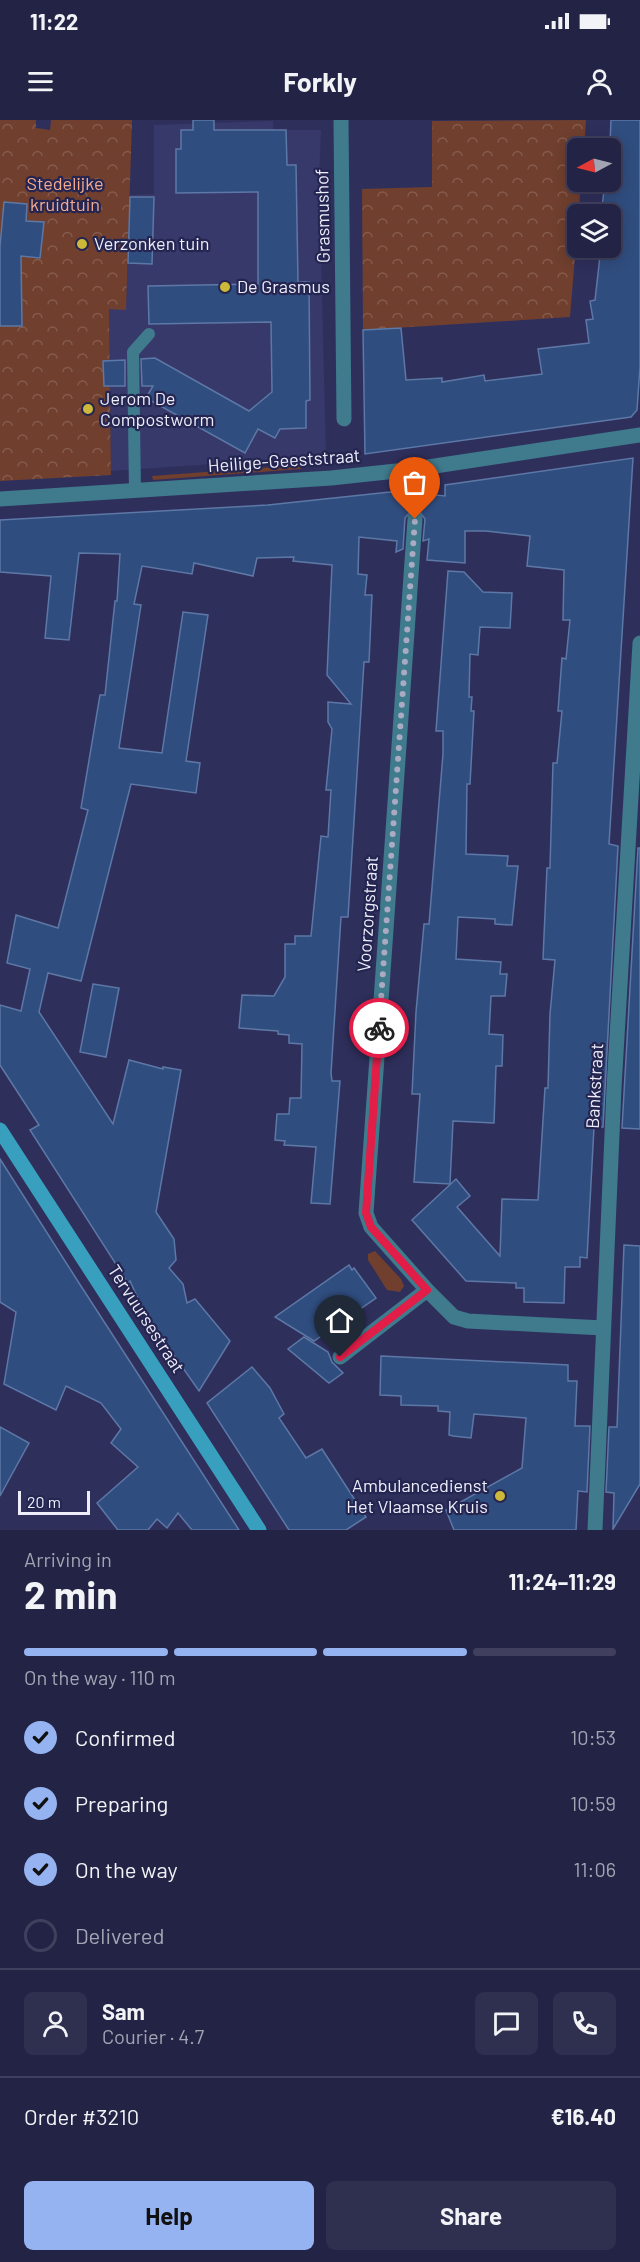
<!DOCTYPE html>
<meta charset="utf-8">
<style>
:root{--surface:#232345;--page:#2f2f50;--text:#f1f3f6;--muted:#a3a4b3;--line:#40405e;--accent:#95b2f1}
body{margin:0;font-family:Barlow,sans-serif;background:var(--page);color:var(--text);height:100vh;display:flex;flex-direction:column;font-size:22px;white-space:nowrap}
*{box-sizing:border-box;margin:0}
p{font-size:20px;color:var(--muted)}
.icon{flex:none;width:33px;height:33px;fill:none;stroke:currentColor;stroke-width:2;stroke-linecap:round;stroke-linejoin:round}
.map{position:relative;height:1410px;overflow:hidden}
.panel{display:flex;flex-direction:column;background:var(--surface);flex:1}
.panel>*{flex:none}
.needle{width:39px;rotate:263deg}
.buttons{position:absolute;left:567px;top:18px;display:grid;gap:12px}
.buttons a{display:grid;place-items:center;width:54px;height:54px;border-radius:9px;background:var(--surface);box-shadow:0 3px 15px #0003,0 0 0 2px var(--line);font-size:30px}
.scale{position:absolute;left:18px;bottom:15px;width:72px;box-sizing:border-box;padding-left:6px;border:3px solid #edeefa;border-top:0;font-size:16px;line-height:21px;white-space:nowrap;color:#edeefa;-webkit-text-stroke:4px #252551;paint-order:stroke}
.pin{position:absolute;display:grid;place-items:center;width:51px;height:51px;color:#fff;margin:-62px -26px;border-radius:50% 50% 50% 0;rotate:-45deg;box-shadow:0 0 6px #0007}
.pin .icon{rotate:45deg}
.courier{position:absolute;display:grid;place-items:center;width:60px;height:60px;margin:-30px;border:4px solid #e11d48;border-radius:50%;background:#fff;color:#222;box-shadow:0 2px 8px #0007}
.summary em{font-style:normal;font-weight:700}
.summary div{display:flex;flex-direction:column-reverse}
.summary{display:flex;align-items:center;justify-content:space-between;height:102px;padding:0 24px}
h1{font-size:39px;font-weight:700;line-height:45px}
.bar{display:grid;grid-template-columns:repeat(4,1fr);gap:9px 6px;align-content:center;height:72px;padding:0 24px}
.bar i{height:8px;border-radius:4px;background:var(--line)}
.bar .current{background:var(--accent)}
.bar p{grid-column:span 4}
.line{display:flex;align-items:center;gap:15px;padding:0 24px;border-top:2px solid var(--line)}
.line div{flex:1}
.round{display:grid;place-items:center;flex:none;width:63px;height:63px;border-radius:9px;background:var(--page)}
ol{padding:0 24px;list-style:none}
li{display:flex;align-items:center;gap:18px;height:66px}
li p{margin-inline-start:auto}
li .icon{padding:6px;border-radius:50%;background:var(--accent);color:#111;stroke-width:4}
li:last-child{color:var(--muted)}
li i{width:33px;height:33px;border:3px solid var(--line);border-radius:50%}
.primary-button{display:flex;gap:12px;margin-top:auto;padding:12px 24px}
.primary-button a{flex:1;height:69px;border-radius:9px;background:var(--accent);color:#111;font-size:24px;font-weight:700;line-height:69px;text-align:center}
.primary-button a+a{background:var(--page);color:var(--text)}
.status{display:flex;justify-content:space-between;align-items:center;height:42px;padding:0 30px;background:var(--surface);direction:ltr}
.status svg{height:16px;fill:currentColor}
header{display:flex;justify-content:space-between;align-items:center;height:78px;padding:0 24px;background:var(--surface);font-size:27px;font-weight:700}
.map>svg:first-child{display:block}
.built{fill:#38396b}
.grass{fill:#703f2e}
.park{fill:url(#park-crowns)}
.building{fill:#304d7f;stroke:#5d78a6;stroke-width:1.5}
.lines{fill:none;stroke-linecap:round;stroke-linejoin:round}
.lane{stroke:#3f7a8d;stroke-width:12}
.street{stroke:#3f7a8d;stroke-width:15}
.secondary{stroke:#38a0be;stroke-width:15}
.done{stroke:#aaabc3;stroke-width:6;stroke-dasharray:0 10.8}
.route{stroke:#e11d48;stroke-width:8}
.poi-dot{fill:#ccb939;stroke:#252551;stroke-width:2}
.labels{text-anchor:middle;stroke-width:4.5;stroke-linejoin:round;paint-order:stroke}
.park-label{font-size:18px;fill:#f6ab8f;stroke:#252551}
.street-label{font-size:18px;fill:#edeefa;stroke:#252551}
.poi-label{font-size:18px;fill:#edeefa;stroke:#252551;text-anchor:start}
</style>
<div class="status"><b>11:22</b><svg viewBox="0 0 49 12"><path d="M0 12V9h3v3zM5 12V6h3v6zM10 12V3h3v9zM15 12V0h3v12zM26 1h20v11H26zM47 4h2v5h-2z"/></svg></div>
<header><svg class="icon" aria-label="menu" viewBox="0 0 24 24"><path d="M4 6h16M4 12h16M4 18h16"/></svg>Forkly<svg class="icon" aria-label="person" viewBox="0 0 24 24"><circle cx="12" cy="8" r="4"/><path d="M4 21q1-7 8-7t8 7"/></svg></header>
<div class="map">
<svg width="640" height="1410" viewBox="0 0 640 1410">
<defs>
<pattern id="park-crowns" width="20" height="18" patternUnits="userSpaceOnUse" patternTransform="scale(1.5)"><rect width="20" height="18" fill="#703f2e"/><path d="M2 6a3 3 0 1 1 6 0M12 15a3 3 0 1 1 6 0" fill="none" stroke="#855b4d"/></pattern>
</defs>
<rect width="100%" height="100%" fill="#2f2f5c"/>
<path class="built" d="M 273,1 L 273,10 L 321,10 L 319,60 L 326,336 L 111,351 L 109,189 L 126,189 L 130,75 L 154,74 L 154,5 Z"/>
<g class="grass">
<path d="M 300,345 L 301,349 L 153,360 L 152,356 Z"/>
<path d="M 375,1131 L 401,1159 L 404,1166 L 400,1172 L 387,1170 L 368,1140 L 368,1134 Z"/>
</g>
<g class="park">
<path d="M 0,0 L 36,0 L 36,8 L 50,10 L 51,0 L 132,0 L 126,190 L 109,189 L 111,355 L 0,361 Z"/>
<path d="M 586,0 L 584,28 L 578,28 L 578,62 L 581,62 L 570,197 L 363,210 L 362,69 L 432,67 L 432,1 Z"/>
</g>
<g class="building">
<path d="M 193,0 L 214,0 L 214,10 L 286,10 L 287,45 L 296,45 L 298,162 L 309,162 L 310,280 L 306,281 L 306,308 L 280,309 L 275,318 L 258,309 L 245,333 L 146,278 L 153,266 L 142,266 L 141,239 L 155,238 L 249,291 L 272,272 L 271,202 L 149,204 L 148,166 L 258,164 L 258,72 L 176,73 L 176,29 L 181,29 L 181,10 L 193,10 Z"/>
<path d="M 611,0 L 640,0 L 640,247 L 637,290 L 631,297 L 365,334 L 363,210 L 401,208 L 406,260 L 442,258 L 442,262 L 484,255 L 485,261 L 542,254 L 538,229 L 589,223 L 586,200 L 593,199 L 590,181 L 595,180 L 600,136 L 597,136 L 598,128 L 610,128 L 610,94 L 601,94 L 604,71 L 600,71 L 601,62 L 610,62 L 610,28 L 604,28 L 605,22 L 610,23 Z"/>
<path d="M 130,77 L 154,77 L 152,144 L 128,143 Z"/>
<path d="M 4,82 L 27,84 L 26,101 L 44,102 L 40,138 L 21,136 L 22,206 L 0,206 L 0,126 Z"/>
<path d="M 125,240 L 125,266 L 104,266 L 103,241 Z"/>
<path d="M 633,338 L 609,724 L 618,726 L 603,1007 L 594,1007 L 587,1138 L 580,1137 L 580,1147 L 565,1147 L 564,1183 L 524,1182 L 524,1168 L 516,1168 L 516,1163 L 466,1161 L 412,1100 L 456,1059 L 470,1076 L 457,1087 L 500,1136 L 502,1079 L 538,1080 L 545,968 L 548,968 L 550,894 L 555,840 L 543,839 L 547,748 L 550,748 L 553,643 L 557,643 L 562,591 L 558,591 L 562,538 L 566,539 L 570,500 L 563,500 L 564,450 L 527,446 L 530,416 L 486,411 L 465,411 L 465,443 L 427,440 L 429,419 L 423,421 L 425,399 L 418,390 L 425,385 L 426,374 L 445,376 L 445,365 Z"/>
<path d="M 390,372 L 406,373 L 407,386 L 412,390 L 405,398 L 403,429 L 396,432 L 397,421 L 359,417 L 358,454 L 367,455 L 365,475 L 372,475 L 369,542 L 364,542 L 348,797 L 341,797 L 331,953 L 332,961 L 340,961 L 330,1084 L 311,1083 L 316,1027 L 284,1025 L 285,1021 L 275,1020 L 277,994 L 289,994 L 290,978 L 301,978 L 302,924 L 289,923 L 289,915 L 278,914 L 278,911 L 239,908 L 242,875 L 274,876 L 285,857 L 285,824 L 295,824 L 295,816 L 311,816 L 321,716 L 328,717 L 331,670 L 326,670 L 332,609 L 328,602 L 328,582 L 351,584 L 327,555 L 332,445 L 293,441 L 294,437 L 257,438 L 253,456 L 194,443 L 192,454 L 142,446 L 134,484 L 141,485 L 119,628 L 162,633 L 183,492 L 208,495 L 186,641 L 200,643 L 196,673 L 131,664 L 81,861 L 48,853 L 39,892 L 113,1004 L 129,940 L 163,949 L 163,947 L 181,950 L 156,1092 L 174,1119 L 176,1140 L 169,1148 L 183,1164 L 187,1183 L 195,1179 L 230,1221 L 199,1271 L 145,1194 L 130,1161 L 128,1163 L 30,1010 L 39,1005 L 0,945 L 0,885 L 21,891 L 30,849 L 7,843 L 16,795 L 58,808 L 88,690 L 81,688 L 100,575 L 105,575 L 115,481 L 117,481 L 120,434 L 79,433 L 69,520 L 45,518 L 51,456 L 0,452 L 0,400 L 268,385 Z"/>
<path d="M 448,451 L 464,452 L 483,472 L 512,473 L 510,508 L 480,507 L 478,535 L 470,534 L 469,577 L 472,577 L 471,591 L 474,591 L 470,664 L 467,664 L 466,734 L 508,736 L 507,746 L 518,746 L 512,805 L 495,804 L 495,799 L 458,797 L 456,839 L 501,842 L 500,854 L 507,854 L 505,876 L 491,876 L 489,914 L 503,915 L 502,946 L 496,946 L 494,1003 L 453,1001 L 450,1064 L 414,1062 L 420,974 L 412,974 L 416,892 L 424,804 L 429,804 L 443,634 L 443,611 L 436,611 Z"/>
<path d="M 638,728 L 640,728 L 640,1009 L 622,1008 Z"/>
<path d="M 93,864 L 119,868 L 106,937 L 80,932 Z"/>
<path d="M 0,1039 L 79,1163 L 239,1410 L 192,1410 L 178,1393 L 167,1408 L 157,1399 L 148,1410 L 118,1410 L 97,1383 L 138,1347 L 111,1323 L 121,1309 L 101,1283 L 66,1266 L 56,1290 L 4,1264 L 16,1192 L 0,1182 Z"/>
<path d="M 624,1125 L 640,1126 L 640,1364 L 613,1409 L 614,1373 L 606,1372 L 609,1307 L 617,1307 Z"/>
<path d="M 349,1145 L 352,1150 L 354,1148 L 376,1178 L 314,1221 L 275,1197 Z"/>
<path d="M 304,1217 L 328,1232 L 332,1242 L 343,1253 L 329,1263 L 288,1229 Z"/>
<path d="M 381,1236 L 568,1245 L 568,1261 L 577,1261 L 575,1306 L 590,1306 L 587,1372 L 578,1371 L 576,1410 L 454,1410 L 446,1390 L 522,1348 L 526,1298 L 474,1294 L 471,1318 L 453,1316 L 449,1315 L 450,1292 L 438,1291 L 438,1286 L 401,1285 L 401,1276 L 380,1275 Z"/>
<path d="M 252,1247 L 270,1268 L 284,1294 L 279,1298 L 306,1338 L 322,1329 L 366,1397 L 346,1410 L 289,1410 L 207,1283 Z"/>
<path d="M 0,1307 L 29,1323 L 0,1376 Z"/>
</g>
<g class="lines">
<path class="lane" d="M 135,371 L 133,232 L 149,214"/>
<g class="street">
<path d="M 341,0 L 344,299"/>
<path d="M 415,349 L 416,381"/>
<path d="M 0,379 L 331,358 L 415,349 L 640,315"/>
<path d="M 415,399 L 366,1093 L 371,1107 L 427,1170 L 454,1197 L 468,1201 L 603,1208"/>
<path d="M 340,1237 L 427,1170"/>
<path d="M 595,1410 L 614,968 L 640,523"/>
</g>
<path class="secondary" d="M 0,1010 L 259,1410"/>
</g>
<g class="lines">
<path class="done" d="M 379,908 L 415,399"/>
<path class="route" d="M 340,1237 L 427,1170 L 371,1107 L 366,1093 L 379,908"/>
</g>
<g class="poi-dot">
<circle cx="82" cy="124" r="6"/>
<circle cx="225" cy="167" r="6"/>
<circle cx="88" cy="289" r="6"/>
<circle cx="500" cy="1376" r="6"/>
</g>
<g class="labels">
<g class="park-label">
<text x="65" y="70">Stedelijke<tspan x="65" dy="21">kruidtuin</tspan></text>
</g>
<g class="street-label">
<text transform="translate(323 96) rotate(-91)" y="6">Grasmushof</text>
<text transform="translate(284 341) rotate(-4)" y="6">Heilige-Geeststraat</text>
<text transform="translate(368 794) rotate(-86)" y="6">Voorzorgstraat</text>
<text transform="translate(595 966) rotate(-87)" y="6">Bankstraat</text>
<text transform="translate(146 1199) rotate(57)" y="6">Tervuursestraat</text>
</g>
<g class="poi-label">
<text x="94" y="130">Verzonken tuin</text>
<text x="237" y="173">De Grasmus</text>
<text x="100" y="285">Jerom De<tspan x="100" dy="21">Compostworm</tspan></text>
<text x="488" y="1372" text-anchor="end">Ambulancedienst<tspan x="488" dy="21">Het Vlaamse Kruis</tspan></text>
</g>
</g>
</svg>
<div class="buttons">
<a><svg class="needle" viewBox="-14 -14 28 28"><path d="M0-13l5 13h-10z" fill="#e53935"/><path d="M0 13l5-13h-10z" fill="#a3a4b3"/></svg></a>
<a><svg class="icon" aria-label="layers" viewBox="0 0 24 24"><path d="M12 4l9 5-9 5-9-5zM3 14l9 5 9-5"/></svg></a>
</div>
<div class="scale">20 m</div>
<div class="pin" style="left:415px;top:399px;background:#ea580c"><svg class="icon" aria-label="bag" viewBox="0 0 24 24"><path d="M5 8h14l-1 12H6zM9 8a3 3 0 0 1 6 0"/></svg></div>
<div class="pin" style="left:340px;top:1237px;background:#1f2937"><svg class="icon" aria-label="home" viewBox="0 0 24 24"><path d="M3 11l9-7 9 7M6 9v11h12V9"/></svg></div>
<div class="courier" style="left:379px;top:908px"><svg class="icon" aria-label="bike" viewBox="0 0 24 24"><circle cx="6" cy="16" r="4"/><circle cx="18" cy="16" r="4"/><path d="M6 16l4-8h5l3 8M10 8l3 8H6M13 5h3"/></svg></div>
</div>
<section class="panel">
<div class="summary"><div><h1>2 min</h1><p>Arriving in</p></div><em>11:24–11:29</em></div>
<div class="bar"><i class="current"></i><i class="current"></i><i class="current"></i><i></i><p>On the way · 110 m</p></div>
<ol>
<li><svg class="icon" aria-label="check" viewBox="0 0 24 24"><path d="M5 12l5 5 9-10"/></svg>Confirmed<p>10:53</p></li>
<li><svg class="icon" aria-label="check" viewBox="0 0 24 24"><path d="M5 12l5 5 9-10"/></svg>Preparing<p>10:59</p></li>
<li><svg class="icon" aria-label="check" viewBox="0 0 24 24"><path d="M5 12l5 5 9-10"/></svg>On the way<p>11:06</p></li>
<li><i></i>Delivered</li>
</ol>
<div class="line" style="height:108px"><a class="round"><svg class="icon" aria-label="person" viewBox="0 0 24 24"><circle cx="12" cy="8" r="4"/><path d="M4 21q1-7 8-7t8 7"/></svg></a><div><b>Sam</b><p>Courier · 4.7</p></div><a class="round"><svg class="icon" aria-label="chat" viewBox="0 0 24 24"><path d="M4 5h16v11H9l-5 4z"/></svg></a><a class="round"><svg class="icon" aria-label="phone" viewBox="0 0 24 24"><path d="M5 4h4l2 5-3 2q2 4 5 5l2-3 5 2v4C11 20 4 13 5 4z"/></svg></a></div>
<div class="line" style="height:78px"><div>Order #3210</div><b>€16.40</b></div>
<div class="primary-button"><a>Help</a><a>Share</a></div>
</section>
